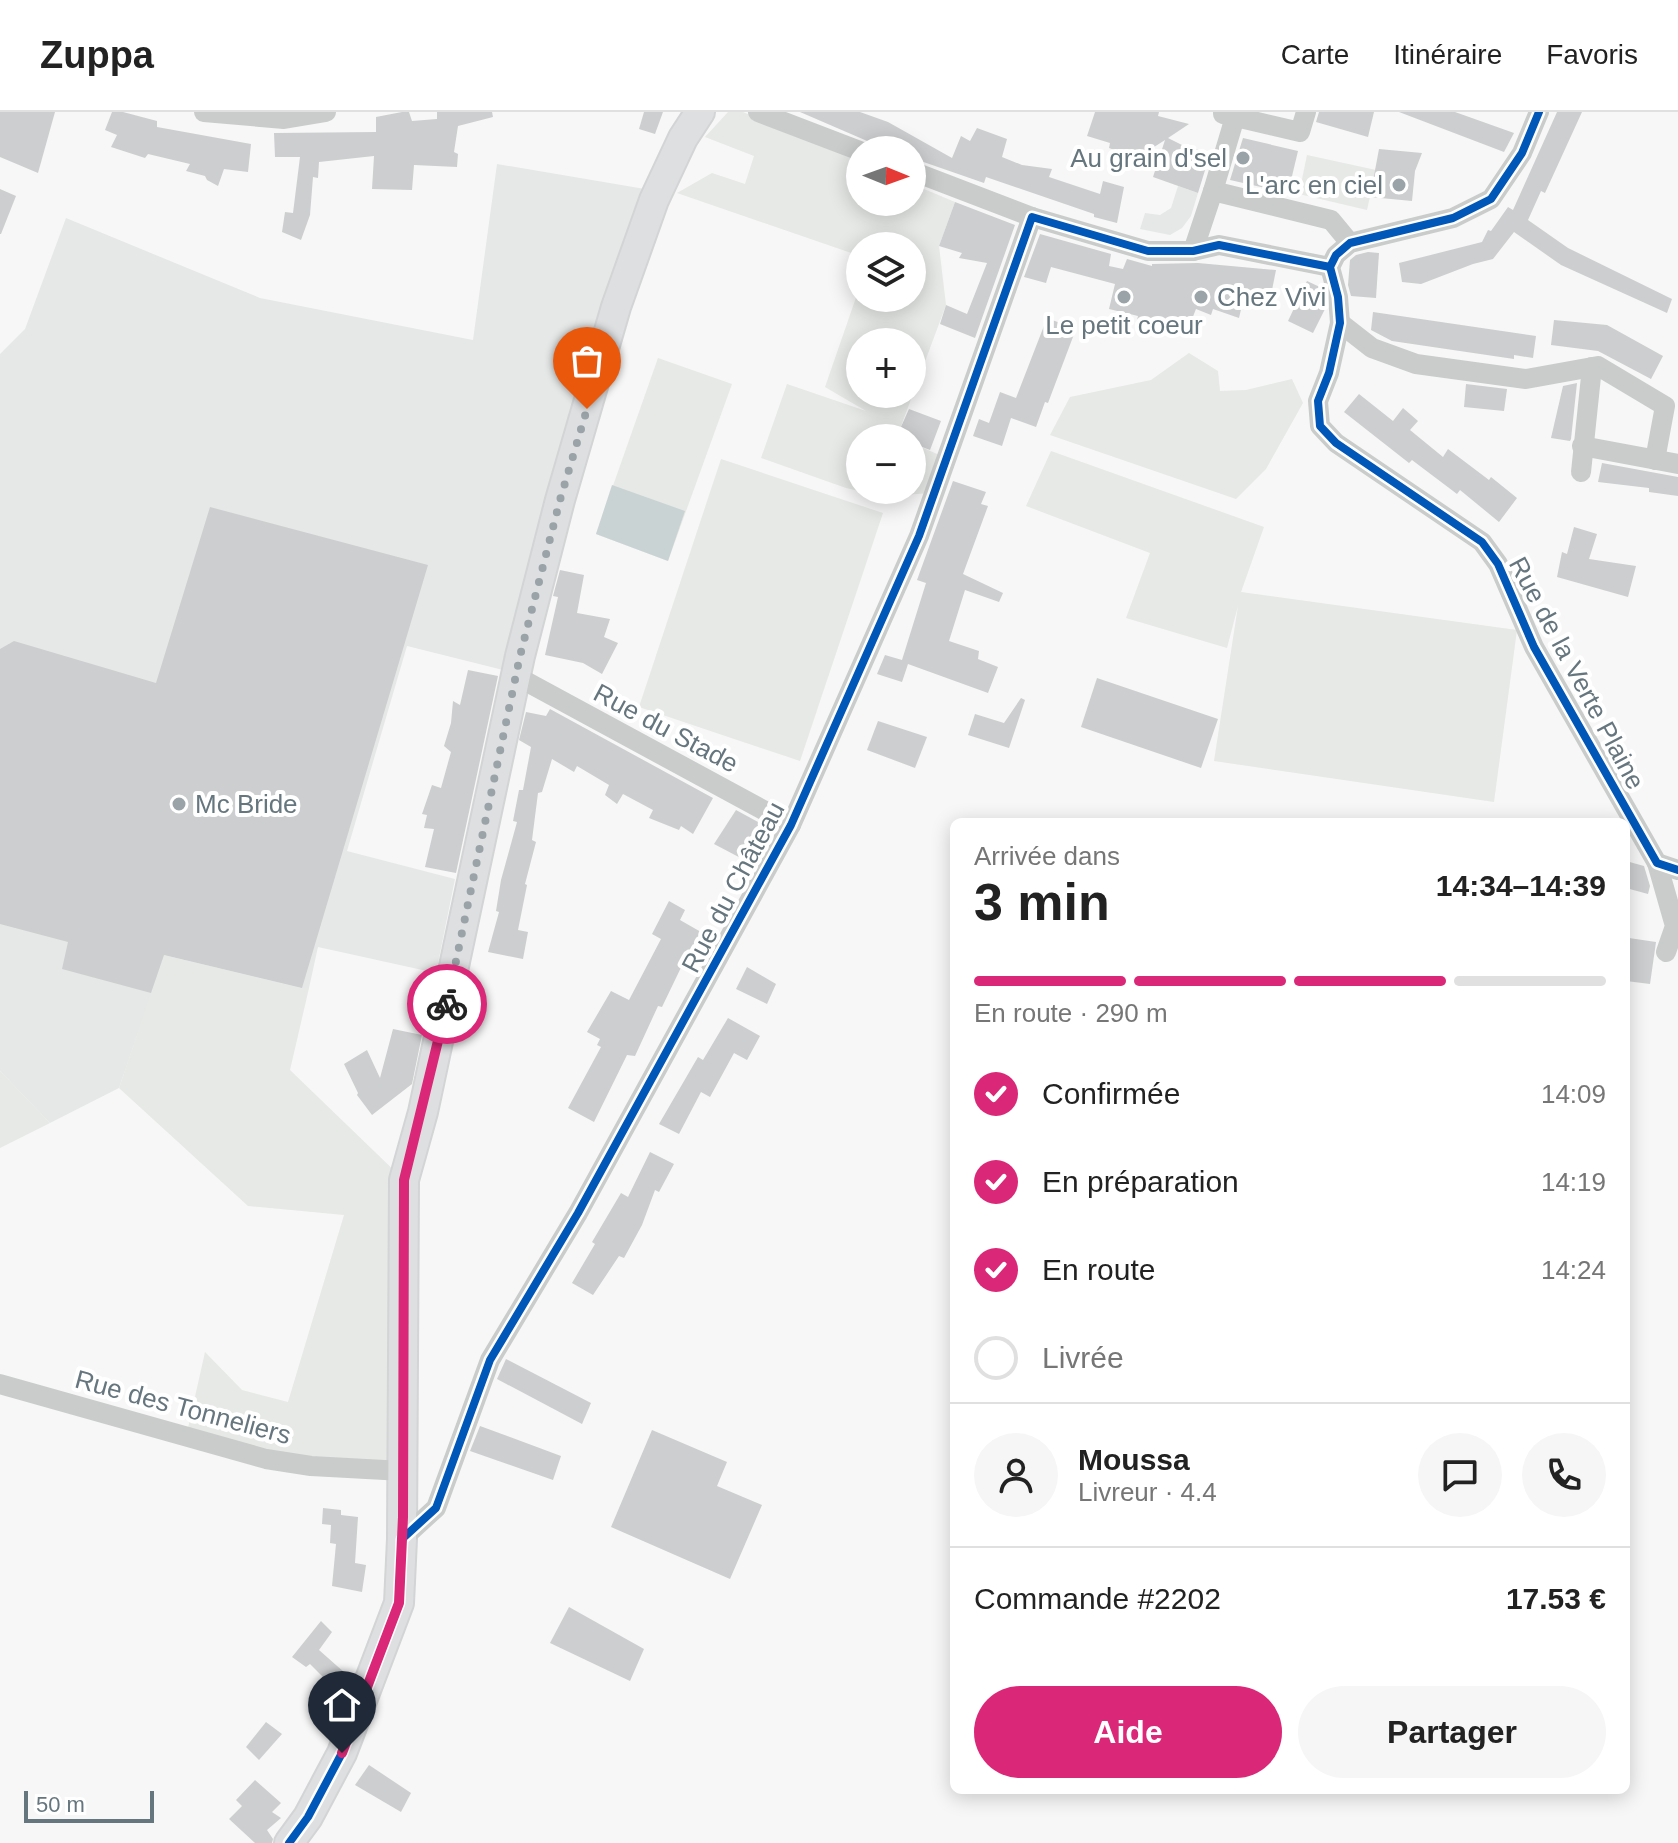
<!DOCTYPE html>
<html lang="fr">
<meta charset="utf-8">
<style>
:root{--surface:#fff;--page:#f6f6f6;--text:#222;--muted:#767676;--line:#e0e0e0;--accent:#db2777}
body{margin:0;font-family:Arial,sans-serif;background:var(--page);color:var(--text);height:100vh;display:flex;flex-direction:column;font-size:30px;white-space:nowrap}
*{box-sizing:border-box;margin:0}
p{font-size:26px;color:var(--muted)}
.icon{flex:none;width:44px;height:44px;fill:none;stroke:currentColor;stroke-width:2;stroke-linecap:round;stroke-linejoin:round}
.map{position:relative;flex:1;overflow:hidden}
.details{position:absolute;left:950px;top:706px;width:680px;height:976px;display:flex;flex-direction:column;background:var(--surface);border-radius:12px;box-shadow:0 4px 20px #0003}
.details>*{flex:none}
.needle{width:52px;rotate:91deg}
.controls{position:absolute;left:846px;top:24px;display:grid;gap:16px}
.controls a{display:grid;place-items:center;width:80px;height:80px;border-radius:50%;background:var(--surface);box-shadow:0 4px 20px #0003;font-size:40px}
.scale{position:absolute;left:24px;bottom:20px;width:130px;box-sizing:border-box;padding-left:8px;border:4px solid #66767e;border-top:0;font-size:22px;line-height:28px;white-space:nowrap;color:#66767e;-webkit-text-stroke:6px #fff;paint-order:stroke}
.pin{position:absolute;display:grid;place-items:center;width:68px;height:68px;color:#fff;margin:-82px -34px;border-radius:50% 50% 50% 0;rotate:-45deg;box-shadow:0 0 8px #0007}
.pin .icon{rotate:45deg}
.courier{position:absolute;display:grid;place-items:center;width:80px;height:80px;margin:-40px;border:6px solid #db2777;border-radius:50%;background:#fff;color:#222;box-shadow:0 2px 10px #0007}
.summary em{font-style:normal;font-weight:700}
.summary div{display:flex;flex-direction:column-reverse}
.summary{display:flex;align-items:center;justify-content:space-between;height:136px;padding:0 24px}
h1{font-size:52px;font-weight:700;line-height:60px}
.bar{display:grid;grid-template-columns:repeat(4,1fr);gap:12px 8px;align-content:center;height:96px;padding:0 24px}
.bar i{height:10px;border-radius:6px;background:var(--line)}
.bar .active{background:var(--accent)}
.bar p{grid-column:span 4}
.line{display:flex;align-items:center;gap:20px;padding:0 24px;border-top:2px solid var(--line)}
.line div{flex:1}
.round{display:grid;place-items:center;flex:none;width:84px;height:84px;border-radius:42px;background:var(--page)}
ol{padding:0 24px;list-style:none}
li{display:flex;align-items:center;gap:24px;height:88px}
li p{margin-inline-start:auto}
li .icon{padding:8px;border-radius:50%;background:var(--accent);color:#fff;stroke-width:4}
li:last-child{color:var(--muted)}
li i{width:44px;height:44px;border:4px solid var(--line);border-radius:50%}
.action{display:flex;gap:16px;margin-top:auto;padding:16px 24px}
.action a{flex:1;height:92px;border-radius:48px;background:var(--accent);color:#fff;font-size:32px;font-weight:700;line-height:92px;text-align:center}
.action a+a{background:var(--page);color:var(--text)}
header{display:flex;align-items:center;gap:48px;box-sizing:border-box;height:112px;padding:0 40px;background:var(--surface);border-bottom:2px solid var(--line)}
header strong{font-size:38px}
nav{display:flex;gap:44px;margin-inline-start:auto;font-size:28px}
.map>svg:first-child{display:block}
.built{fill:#e6e8e7}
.green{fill:#e6e9e5;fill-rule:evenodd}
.water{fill:#cad3d4}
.building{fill:#cdcecf}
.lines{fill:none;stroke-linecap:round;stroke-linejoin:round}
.secondary-casing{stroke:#d3d4d5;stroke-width:32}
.street{stroke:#cacccc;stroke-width:20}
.secondary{stroke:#dedfe0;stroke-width:28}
.cycleway-casing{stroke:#fff;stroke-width:13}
.cycleway{stroke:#0057b8;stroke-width:8}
.done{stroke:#99a3a8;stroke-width:8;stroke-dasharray:0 14.4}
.route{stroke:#db2777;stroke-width:10}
.poi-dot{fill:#99a3a8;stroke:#fff;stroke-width:3}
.labels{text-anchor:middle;stroke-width:8;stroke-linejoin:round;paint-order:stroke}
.poi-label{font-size:26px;fill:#66767e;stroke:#fff;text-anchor:end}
.street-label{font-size:26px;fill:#66767e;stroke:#fff}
</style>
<header>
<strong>Zuppa</strong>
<nav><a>Carte</a><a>Itinéraire</a><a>Favoris</a></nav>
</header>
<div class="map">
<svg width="1678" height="1731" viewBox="0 0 1678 1731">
<rect width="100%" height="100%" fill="#f7f7f7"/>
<g class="built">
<path d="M 497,52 L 645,77 L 507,559 L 407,534 L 347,739 L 455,767 L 436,861 L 318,835 L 309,876 L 302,876 L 165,843 L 119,976 L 50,1011 L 0,959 L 0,242 L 25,217 L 66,106 L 260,186 L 473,228 Z"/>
<path d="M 1178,74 L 1198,81 L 1191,104 L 1182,116 L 1170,123 L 1140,117 L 1145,101 L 1160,103 L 1171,96 Z"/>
</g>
<g class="green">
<path d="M 728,0 L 743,0 L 860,50 L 860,90 L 912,90 L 912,72 L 955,90 L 939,134 L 946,193 L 897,325 L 899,326 L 860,326 L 860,378 L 912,378 L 912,331 L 944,345 L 928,381 L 885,385 L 846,376 L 761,346 L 787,272 L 866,299 L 825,275 L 860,174 L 860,186 L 912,186 L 912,134 L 860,134 L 860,144 L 677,81 L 712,61 L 745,72 L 754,44 L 705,25 ZM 860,230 L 912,230 L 912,282 L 860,282 Z"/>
<path d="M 1307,43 L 1376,58 L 1367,98 L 1299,82 Z"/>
<path d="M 1189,241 L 1218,259 L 1220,279 L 1246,278 L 1292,267 L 1303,291 L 1266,357 L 1236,387 L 1050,323 L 1070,285 L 1151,268 Z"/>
<path d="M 658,246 L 732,272 L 668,449 L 596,422 Z"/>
<path d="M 1051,339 L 1264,415 L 1241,480 L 1517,518 L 1494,690 L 1214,649 L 1238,494 L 1227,536 L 1126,506 L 1150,441 L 1026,394 Z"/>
<path d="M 721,347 L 883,401 L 800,649 L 639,595 Z"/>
<path d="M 164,843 L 302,876 L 309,876 L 290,958 L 404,1068 L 403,1359 L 186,1325 L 205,1240 L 242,1278 L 288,1290 L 344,1103 L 248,1094 L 119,976 Z"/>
<path d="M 0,959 L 50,1011 L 0,1036 Z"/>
</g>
<path class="water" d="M 612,373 L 685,399 L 668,449 L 596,422 Z"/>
<g class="building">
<path d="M 0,0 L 55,0 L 38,61 L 0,45 Z"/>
<path d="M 112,0 L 123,0 L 157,9 L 157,15 L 251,32 L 248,60 L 224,57 L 218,74 L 207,68 L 205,64 L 186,59 L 190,52 L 148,42 L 145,46 L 111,35 L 117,23 L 105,18 Z"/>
<path d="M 402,0 L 409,0 L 412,9 L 437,7 L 437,0 L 492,0 L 493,5 L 458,14 L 454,40 L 458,42 L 457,55 L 414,53 L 412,78 L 372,77 L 374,44 L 319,50 L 318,66 L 313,65 L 310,103 L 301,128 L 282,120 L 285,100 L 293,101 L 300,45 L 275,45 L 274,21 L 376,20 L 376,5 Z"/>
<path d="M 644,0 L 663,0 L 655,22 L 639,17 Z"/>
<path d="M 800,0 L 860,0 L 888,10 L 952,46 L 961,24 L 970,29 L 977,16 L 1007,27 L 1002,45 L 1022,53 L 1052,57 L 1049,65 L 1100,82 L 1103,69 L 1124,75 L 1117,111 L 1094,105 L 1094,102 L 986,65 L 984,71 L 912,46 L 912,38 L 888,38 Z"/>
<path d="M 1095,0 L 1159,0 L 1158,4 L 1189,12 L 1168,26 L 1192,38 L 1197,37 L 1210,42 L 1198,81 L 1153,65 L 1165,28 L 1137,46 L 1109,36 L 1110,31 L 1087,24 Z"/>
<path d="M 1319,0 L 1374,0 L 1368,25 L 1316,10 Z"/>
<path d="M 1399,0 L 1455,0 L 1514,21 L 1504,40 Z"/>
<path d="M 1557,0 L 1582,0 L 1545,81 L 1541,79 L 1528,108 L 1568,136 L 1672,187 L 1667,201 L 1561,153 L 1514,120 L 1493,147 L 1473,152 L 1421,172 L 1402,170 L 1399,151 L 1482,130 L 1488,118 L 1491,119 L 1508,95 L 1513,98 Z"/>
<path d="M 1243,26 L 1298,39 L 1288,81 L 1230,68 Z"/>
<path d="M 1379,37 L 1422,41 L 1415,59 L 1412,89 L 1370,85 Z"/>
<path d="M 0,77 L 16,84 L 1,122 L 0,122 Z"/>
<path d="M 955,90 L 1015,113 L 975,226 L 940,212 L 946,193 L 967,202 L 987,151 L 959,146 L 962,141 L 939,134 Z"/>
<path d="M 1040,122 L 1111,142 L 1109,154 L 1123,157 L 1127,147 L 1152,154 L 1152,152 L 1198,151 L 1276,158 L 1269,193 L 1243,189 L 1239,206 L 1213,197 L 1211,203 L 1196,197 L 1186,222 L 1166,217 L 1164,224 L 1135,216 L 1138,204 L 1109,197 L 1115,172 L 1051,155 L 1046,171 L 1024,165 Z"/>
<path d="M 1368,140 L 1379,141 L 1376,186 L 1351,184 L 1348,173 L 1350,148 L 1356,143 Z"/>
<path d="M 1307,169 L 1322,176 L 1325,187 L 1326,195 L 1313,221 L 1288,209 Z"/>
<path d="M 1373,200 L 1536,224 L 1533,246 L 1514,243 L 1514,247 L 1392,229 L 1371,218 Z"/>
<path d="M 1047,206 L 1076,217 L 1048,291 L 1045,290 L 1036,315 L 1011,306 L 1002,334 L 973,324 L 979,307 L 989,311 L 1000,280 L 1016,286 Z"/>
<path d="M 1554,208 L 1607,213 L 1663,244 L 1651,267 L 1598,239 L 1551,233 Z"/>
<path d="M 1577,271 L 1571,327 L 1570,329 L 1551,326 L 1563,274 Z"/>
<path d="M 1466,272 L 1507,277 L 1504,299 L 1464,295 Z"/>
<path d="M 1359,282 L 1393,309 L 1403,296 L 1418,309 L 1410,318 L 1443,345 L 1448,337 L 1489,368 L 1491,365 L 1517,386 L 1499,410 L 1460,378 L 1457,382 L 1412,348 L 1409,351 L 1344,300 Z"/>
<path d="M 909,297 L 941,309 L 930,338 L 912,331 L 912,326 L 896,326 Z"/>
<path d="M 1602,351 L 1678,365 L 1678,384 L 1649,380 L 1649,376 L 1598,370 Z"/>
<path d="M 953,369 L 986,380 L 981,392 L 988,394 L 963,462 L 1003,481 L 999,490 L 965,478 L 949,529 L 979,539 L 978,547 L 998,555 L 988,581 L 908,552 L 902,570 L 877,562 L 885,543 L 902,548 L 926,471 L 917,468 Z"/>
<path d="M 210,395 L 428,453 L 302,876 L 164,843 L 151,881 L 62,857 L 68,830 L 0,812 L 0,537 L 14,529 L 156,571 Z"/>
<path d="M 1574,415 L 1597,422 L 1589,447 L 1636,454 L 1628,485 L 1557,465 L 1562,440 L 1567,442 Z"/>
<path d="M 560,458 L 584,463 L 577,501 L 610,507 L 604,525 L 618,531 L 602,562 L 583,551 L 545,543 L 558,485 L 553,484 Z"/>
<path d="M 468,558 L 498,564 L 456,761 L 425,755 L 434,717 L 424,716 L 427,703 L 422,702 L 432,673 L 441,676 L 451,640 L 444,634 L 451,611 L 453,589 L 460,593 Z"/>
<path d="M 1097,566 L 1218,607 L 1201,656 L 1081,615 Z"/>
<path d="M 1021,586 L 1025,588 L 1009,636 L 968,623 L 975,602 L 1004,611 Z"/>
<path d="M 550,597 L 713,686 L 693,722 L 681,714 L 679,718 L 649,706 L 653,698 L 623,682 L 617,692 L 605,683 L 609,673 L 577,654 L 574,660 L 552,647 L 542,680 L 538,681 L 532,728 L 536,730 L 525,772 L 527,773 L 518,818 L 528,820 L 523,847 L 488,840 L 499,800 L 496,799 L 501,768 L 517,710 L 513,709 L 519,678 L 523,678 L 531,635 L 519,628 L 526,600 L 546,604 Z"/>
<path d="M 878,609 L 927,625 L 915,656 L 867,638 Z"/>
<path d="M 736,698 L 773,718 L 754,753 L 714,732 Z"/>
<path d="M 1626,749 L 1644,754 L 1650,774 L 1648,782 L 1626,776 Z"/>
<path d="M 669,789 L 685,798 L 680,808 L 701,820 L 690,842 L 688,841 L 662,895 L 658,894 L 635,944 L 627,943 L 594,1010 L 568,996 L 601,935 L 597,933 L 600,927 L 587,920 L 611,879 L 629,888 L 661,827 L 652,822 Z"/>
<path d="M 1629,826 L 1656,830 L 1650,872 L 1626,869 Z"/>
<path d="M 747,855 L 776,872 L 767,892 L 736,877 Z"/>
<path d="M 728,906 L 760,924 L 747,948 L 734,941 L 710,985 L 701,980 L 679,1022 L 659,1012 L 698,945 L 703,948 Z"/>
<path d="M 393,917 L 422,923 L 412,972 L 372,1003 L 357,983 L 358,981 L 344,952 L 367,938 L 380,966 Z"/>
<path d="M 650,1040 L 674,1052 L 659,1080 L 655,1078 L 642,1113 L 624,1146 L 619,1144 L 593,1183 L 572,1171 L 595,1132 L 592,1130 L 621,1081 L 628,1085 Z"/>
<path d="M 506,1247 L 591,1291 L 582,1312 L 497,1267 Z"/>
<path d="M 480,1314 L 561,1344 L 553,1368 L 470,1339 Z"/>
<path d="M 652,1318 L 727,1350 L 717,1374 L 762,1393 L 730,1467 L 611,1415 Z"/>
<path d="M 323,1396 L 341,1398 L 341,1403 L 358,1405 L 355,1451 L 366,1453 L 362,1480 L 332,1474 L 336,1432 L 330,1431 L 331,1413 L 322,1412 Z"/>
<path d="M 569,1495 L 644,1537 L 630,1569 L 550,1531 Z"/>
<path d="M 321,1509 L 332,1520 L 319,1538 L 345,1561 L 335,1573 L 345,1586 L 324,1612 L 309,1597 L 329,1571 L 310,1552 L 306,1555 L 292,1545 Z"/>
<path d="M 266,1610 L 282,1622 L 259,1648 L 246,1635 Z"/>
<path d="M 369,1653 L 411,1681 L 401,1700 L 355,1673 Z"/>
<path d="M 255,1668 L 281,1691 L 272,1700 L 281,1706 L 267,1718 L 273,1727 L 272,1731 L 255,1731 L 229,1707 L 242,1694 L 236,1688 Z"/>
</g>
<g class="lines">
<defs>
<path id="secondary" d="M 289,1731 L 308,1705 L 342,1641 L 399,1491 L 402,1427 L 404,1068 L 423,1000 L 520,544 L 560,388 L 616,195 L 654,88 L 683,26 L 700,0"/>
</defs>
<use href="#secondary" class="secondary-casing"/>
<g class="street">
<path d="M 204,0 L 284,7 L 326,0"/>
<path d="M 758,0 L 860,39"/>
<path d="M 1223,0 L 1223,2 L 1300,20 L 1306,0"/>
<path d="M 1539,0 L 1522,41 L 1491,87 L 1453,106 L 1350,131 L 1336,143 L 1330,155 L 1338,185 L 1340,211 L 1329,261 L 1318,289 L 1320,314 L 1336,331 L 1482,430 L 1498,452 L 1534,535 L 1657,751 L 1678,758"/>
<path d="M 912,59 L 1032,105 L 1148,139 L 1193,139 L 1219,133 L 1330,155"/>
<path d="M 1213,79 L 1235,5"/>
<path d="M 1193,139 L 1213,79 L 1331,108 L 1350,131"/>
<path d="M 1340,211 L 1372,236 L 1416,252 L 1526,267 L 1598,254 L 1665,294 L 1655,348"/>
<path d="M 1582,334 L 1678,352"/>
<path d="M 1581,360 L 1592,255"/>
<path d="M 516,564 L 791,713"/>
<path d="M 1657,751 L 1675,814 L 1666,840"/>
<path d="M 0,1272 L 266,1347 L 311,1354 L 403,1359"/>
<path d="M 402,1427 L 436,1396 L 490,1248 L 578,1101 L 791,713 L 919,424 L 1032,105"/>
</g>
<use href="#secondary" class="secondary"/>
<defs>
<g id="cycleway">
<path d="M 1539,0 L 1522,41 L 1491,87 L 1453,106 L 1350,131 L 1336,143 L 1330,155 L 1338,185 L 1340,211 L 1329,261 L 1318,289 L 1320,314 L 1336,331 L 1482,430 L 1498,452 L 1534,535 L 1657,751 L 1678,758"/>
<path d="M 289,1731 L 308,1705 L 342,1641 L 399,1491 L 402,1427 L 436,1396 L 490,1248 L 578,1101 L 791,713 L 919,424 L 1032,105 L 1148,139 L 1193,139 L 1219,133 L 1330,155"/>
</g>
</defs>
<use href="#cycleway" class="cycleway-casing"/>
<use href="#cycleway" class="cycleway"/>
</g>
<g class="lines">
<path class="done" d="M 447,892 L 520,544 L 560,388 L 587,297"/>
<path class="route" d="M 342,1641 L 399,1491 L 403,1405 L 404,1068 L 447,892"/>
</g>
<g class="poi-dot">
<circle cx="1243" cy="46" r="8"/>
<circle cx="1399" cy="73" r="8"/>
<circle cx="1124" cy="185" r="8"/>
<circle cx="1201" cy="185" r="8"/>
<circle cx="179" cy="692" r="8"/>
</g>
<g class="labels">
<g class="poi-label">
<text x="1227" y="55">Au grain d'sel</text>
<text x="1383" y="82">L'arc en ciel</text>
<text x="1217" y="194" text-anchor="start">Chez Vivi</text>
<text x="1124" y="222" text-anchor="middle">Le petit coeur</text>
<text x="195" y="701" text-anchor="start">Mc Bride</text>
</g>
<g class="street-label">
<text transform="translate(1577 561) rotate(62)" y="9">Rue de la Verte Plaine</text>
<text transform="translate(666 616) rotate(28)" y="9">Rue du Stade</text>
<text transform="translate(733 775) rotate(-62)" y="9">Rue du Château</text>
<text transform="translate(183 1295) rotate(15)" y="9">Rue des Tonneliers</text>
</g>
</g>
</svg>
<div class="controls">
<a><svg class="needle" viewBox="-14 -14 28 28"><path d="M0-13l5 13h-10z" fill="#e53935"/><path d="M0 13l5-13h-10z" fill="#767676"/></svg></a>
<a><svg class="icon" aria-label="layers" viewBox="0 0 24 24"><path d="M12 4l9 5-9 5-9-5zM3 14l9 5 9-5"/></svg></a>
<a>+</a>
<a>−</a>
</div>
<div class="scale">50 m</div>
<div class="pin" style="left:587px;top:297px;background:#ea580c"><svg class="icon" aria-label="bag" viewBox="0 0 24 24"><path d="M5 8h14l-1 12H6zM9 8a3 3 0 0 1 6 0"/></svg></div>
<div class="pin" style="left:342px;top:1641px;background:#1f2937"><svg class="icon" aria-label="home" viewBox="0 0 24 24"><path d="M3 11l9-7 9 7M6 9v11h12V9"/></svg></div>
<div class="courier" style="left:447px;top:892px"><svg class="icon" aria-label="bike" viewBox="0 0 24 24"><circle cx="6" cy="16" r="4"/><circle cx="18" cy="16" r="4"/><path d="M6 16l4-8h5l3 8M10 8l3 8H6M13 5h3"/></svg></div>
<section class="details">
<div class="summary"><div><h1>3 min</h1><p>Arrivée dans</p></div><em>14:34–14:39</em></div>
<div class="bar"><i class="active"></i><i class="active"></i><i class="active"></i><i></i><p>En route · 290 m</p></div>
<ol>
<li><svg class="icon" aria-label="check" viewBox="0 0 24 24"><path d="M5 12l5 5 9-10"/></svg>Confirmée<p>14:09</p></li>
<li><svg class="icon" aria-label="check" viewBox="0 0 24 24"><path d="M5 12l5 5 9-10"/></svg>En préparation<p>14:19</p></li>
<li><svg class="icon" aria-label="check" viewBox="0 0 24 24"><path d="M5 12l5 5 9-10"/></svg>En route<p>14:24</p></li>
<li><i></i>Livrée</li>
</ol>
<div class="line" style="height:144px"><a class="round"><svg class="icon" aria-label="person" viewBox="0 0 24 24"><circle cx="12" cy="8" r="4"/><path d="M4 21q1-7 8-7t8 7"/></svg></a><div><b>Moussa</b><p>Livreur · 4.4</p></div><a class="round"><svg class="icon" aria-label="chat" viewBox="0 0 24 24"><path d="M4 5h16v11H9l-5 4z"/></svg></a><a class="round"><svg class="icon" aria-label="phone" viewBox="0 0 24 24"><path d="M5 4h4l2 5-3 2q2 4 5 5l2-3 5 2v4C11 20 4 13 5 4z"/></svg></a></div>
<div class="line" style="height:104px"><div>Commande #2202</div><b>17.53 €</b></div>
<div class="action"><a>Aide</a><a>Partager</a></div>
</section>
</div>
